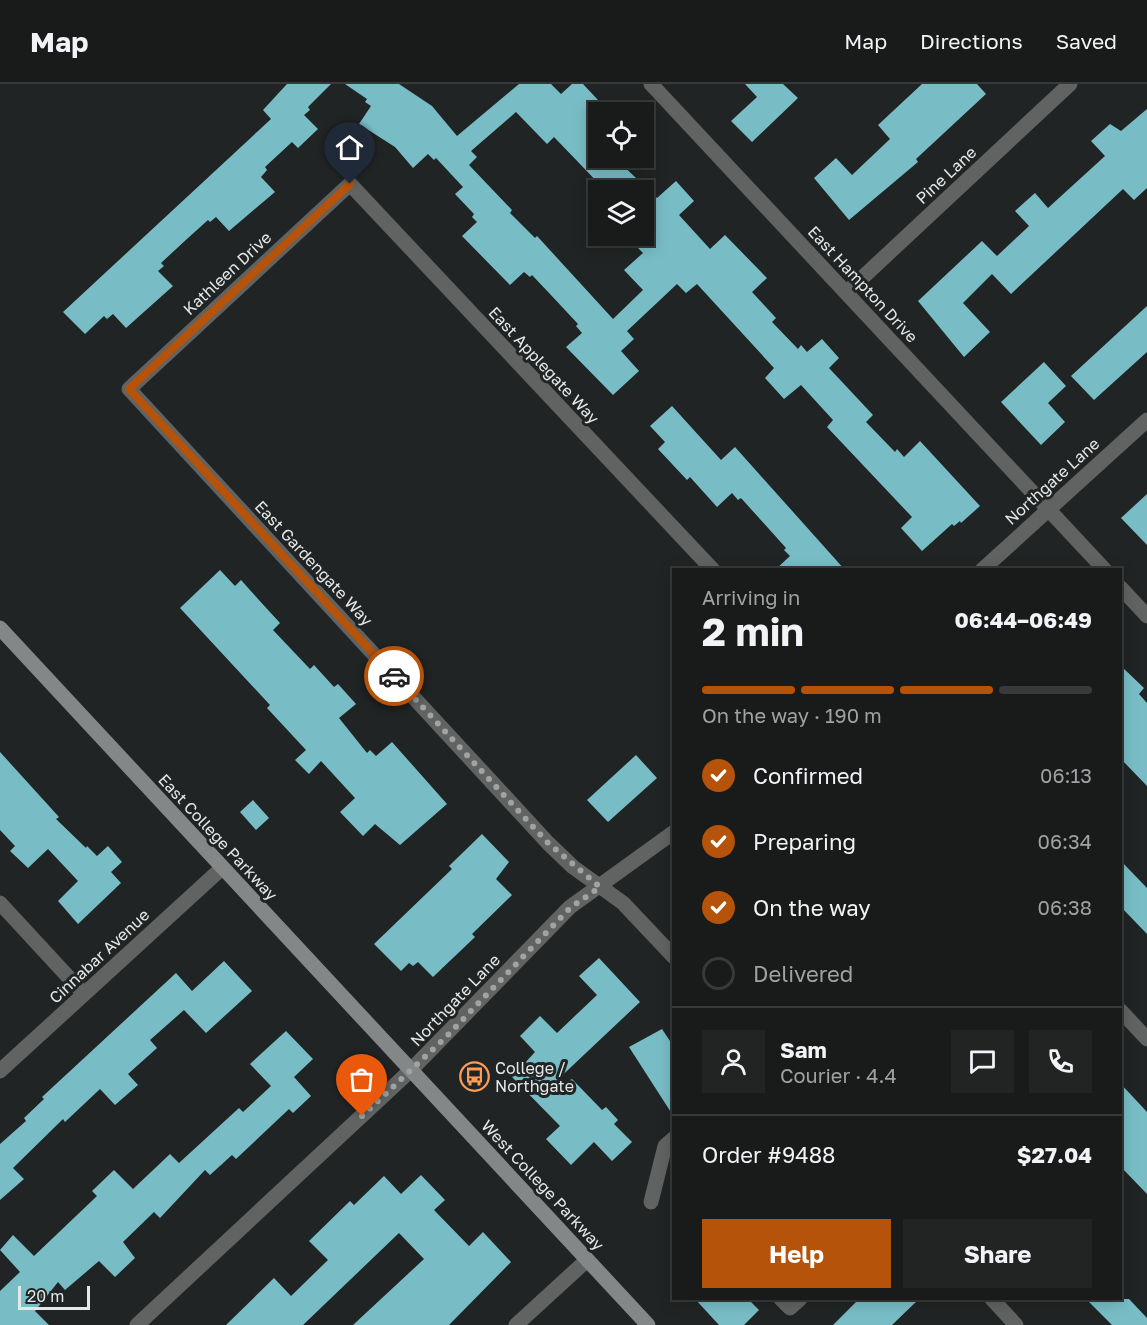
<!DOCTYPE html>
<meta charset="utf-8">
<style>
:root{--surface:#191b1b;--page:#222424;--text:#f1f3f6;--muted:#9fa1a3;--line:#37393a;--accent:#b45309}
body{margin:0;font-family:"Golos Text",sans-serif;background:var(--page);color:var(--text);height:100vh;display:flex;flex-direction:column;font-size:22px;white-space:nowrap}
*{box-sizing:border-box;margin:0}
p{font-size:20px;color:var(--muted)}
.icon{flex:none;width:33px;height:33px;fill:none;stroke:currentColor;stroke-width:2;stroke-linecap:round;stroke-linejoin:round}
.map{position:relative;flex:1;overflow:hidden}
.panel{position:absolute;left:672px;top:484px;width:450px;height:732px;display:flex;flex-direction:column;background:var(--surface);border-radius:0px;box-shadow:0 3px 15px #0003,0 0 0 2px var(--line)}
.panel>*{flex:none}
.controls{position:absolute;left:588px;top:18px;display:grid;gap:12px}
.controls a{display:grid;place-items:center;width:66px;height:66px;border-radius:0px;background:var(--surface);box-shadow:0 3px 15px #0003,0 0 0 2px var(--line);font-size:30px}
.scale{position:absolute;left:18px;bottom:15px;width:72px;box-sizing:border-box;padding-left:6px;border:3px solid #e6e8e8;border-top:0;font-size:16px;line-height:21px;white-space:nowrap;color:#e6e8e8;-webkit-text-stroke:4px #212424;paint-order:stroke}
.pin{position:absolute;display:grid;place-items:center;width:51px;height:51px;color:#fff;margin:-62px -26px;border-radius:50% 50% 50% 0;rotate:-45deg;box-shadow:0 0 6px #0007}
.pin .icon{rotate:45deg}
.courier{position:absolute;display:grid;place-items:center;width:60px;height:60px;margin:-30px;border:4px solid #b45309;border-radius:50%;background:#fff;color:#222;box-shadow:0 2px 8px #0007}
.overview em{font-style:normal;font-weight:700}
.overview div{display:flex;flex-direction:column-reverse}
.overview{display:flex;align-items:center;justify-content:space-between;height:102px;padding:0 30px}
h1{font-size:39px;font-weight:700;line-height:45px}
.bar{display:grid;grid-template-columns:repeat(4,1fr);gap:9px 6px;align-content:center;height:72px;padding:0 30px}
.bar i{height:8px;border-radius:4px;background:var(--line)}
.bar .selected{background:var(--accent)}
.bar p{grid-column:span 4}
.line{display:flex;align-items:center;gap:15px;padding:0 30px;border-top:2px solid var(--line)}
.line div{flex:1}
.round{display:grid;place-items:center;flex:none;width:63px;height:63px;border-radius:0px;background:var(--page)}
ol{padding:0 30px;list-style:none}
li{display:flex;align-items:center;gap:18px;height:66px}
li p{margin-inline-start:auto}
li .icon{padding:6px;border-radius:50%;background:var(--accent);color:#fff;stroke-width:4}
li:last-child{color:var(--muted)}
li i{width:33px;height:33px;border:3px solid var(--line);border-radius:50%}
.action{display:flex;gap:12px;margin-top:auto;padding:12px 30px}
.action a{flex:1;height:69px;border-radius:0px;background:var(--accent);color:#fff;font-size:24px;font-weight:700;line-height:69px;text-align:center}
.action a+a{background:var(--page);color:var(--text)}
header{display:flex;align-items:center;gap:36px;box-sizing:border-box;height:84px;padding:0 30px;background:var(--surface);border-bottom:2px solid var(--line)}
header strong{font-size:28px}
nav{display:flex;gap:33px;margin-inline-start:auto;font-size:21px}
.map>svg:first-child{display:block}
.building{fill:#78bdc6;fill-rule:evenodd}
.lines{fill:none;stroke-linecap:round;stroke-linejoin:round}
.service{stroke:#616363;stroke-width:15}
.minor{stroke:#616363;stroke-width:15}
.secondary{stroke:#848787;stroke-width:15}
.done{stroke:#a1a3a3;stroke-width:6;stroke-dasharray:0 10.8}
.route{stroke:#b45309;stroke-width:8}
.labels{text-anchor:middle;stroke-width:6;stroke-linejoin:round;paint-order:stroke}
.street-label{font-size:16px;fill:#e6e8e8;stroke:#212424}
.poi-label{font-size:16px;fill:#e6e8e8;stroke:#212424;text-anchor:start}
</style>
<header>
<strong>Map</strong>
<nav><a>Map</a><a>Directions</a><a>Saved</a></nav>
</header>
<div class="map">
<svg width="1147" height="1241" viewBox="0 0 1147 1241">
<rect width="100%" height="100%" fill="#212424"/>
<g class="building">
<path d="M 287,0 L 331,0 L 308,23 L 310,26 L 304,31 L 318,45 L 298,64 L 292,58 L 265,83 L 267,86 L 261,93 L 275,108 L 229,147 L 216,133 L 210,138 L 208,136 L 188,154 L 161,179 L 164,182 L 158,187 L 173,202 L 126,244 L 113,230 L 107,235 L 104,232 L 85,250 L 63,228 L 271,35 L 263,26 Z"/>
<path d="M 345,0 L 399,0 L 432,22 L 457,52 L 519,0 L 551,0 L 561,10 L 572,0 L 583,0 L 598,16 L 598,74 L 615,74 L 657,114 L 676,97 L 694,117 L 679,131 L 710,165 L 725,151 L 767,194 L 752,208 L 776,234 L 772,238 L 798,265 L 801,261 L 807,268 L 822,255 L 839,274 L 829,284 L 873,331 L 866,338 L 895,368 L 897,365 L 904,373 L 920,357 L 980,422 L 961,439 L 960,437 L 954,442 L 952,440 L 922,467 L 901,444 L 912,433 L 827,343 L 833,336 L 801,301 L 784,315 L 765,294 L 774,284 L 697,200 L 686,209 L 677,200 L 627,247 L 634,255 L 621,267 L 639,287 L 613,311 L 566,263 L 582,249 L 576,242 L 578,240 L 550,210 L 532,191 L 530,193 L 524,188 L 510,201 L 462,152 L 477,138 L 472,133 L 474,130 L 455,110 L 463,103 L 436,74 L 434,76 L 428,70 L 413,84 L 395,63 L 359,40 L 371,22 L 365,18 L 367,15 ZM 516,28 L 547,60 L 554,53 L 605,106 L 644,106 L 644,152 L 626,152 L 643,169 L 624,186 L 643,206 L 613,235 L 537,152 L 535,154 L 510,129 L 512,126 L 469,81 L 477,73 L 471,67 Z"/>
<path d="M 745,0 L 783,0 L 798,14 L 752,58 L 731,37 L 757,13 Z"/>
<path d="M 922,0 L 977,0 L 986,10 L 916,75 L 918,78 L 849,136 L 814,94 L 836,74 L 852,91 L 890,55 L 878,41 Z"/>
<path d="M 1147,25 L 1147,104 L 1134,116 L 1123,105 L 1011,210 L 992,190 L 963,219 L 990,248 L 964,273 L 918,217 L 982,157 L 997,172 L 1029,142 L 1015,127 L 1035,109 L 1048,124 L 1105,72 L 1091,57 L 1110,40 L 1121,47 Z"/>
<path d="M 1147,222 L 1147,268 L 1094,316 L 1071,292 Z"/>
<path d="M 1044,278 L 1066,302 L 1048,319 L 1065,338 L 1041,361 L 1001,318 Z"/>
<path d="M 672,322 L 721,376 L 735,363 L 845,486 L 775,486 L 790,472 L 784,466 L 786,464 L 741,414 L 738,416 L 732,409 L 717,423 L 690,393 L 687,396 L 658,365 L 665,358 L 650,342 Z"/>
<path d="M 1147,410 L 1147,461 L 1121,434 Z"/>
<path d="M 220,486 L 235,502 L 241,496 L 258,515 L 280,539 L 273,546 L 310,585 L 314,581 L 334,603 L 338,600 L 356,620 L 339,634 L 367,669 L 370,666 L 376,672 L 392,658 L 447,720 L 400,761 L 375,740 L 363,752 L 340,728 L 355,714 L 321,677 L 309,690 L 295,676 L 306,666 L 267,624 L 270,621 L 180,524 Z"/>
<path d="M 1120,581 L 1144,604 L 1139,610 L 1147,619 L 1147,702 L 1120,674 Z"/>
<path d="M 0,668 L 59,733 L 56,735 L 86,764 L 87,762 L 97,772 L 108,762 L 122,778 L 111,788 L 121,799 L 78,840 L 58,817 L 78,797 L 48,765 L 28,784 L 10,767 L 15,762 L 0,746 Z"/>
<path d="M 636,671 L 657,694 L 608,738 L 587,716 Z"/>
<path d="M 253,716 L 269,734 L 256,746 L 240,728 Z"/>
<path d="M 482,750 L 509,778 L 496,795 L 512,811 L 472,850 L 475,853 L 433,893 L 418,878 L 413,882 L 409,879 L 401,887 L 374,860 L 452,785 L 449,782 Z"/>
<path d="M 1120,776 L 1147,804 L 1147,850 L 1120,822 Z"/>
<path d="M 599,874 L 640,918 L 552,1001 L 554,1005 L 572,995 L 602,1026 L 606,1023 L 618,1036 L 614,1040 L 632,1058 L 612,1077 L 594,1058 L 571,1081 L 546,1055 L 560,1042 L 512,993 L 535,968 L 520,952 L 540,932 L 557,949 L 597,911 L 579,892 Z"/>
<path d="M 224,877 L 252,907 L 206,949 L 184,926 L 150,956 L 157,964 L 128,990 L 138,1001 L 115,1021 L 100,1005 L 65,1038 L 63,1035 L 13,1084 L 24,1095 L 0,1116 L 0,1060 L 26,1037 L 24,1034 L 44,1015 L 42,1013 L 176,889 L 192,907 Z"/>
<path d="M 662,945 L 674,963 L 674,1033 L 629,963 Z"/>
<path d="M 286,947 L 313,975 L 294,993 L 311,1012 L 293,1029 L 289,1025 L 236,1075 L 232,1071 L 210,1091 L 205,1086 L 160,1134 L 154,1128 L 123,1158 L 135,1174 L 115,1193 L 99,1177 L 65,1206 L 58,1198 L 35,1227 L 49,1241 L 0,1241 L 0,1207 L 20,1188 L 0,1166 L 13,1151 L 34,1172 L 97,1112 L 92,1107 L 114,1086 L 133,1105 L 170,1070 L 179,1079 L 239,1024 L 243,1028 L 271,1002 L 250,980 Z"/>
<path d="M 1120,999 L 1147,1028 L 1147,1110 L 1120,1082 Z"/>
<path d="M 421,1091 L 445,1116 L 434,1126 L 469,1162 L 483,1148 L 511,1178 L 449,1241 L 353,1241 L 424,1175 L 399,1149 L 303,1241 L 226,1241 L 274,1194 L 291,1212 L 328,1176 L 309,1157 L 350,1117 L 354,1121 L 384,1092 L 401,1110 Z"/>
<path d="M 695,1215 L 748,1215 L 759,1226 L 744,1241 L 719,1241 Z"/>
<path d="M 859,1215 L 919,1215 L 892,1241 L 833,1241 Z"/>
<path d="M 1086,1215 L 1129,1215 L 1147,1234 L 1147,1241 L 1112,1241 Z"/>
</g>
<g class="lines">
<g class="service">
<path d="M 651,1118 L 665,1062 L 674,1054"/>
<path d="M 781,1215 L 790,1224 L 800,1215"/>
</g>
<g class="minor">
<path d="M 651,0 L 1105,486"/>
<path d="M 847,208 L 1070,0"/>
<path d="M 982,486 L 1147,336"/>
<path d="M 1120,503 L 1147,532"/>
<path d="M 0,819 L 84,910"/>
<path d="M 674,873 L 623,819 L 573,783 L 548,759 L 129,305 L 350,100 L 713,486"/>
<path d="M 1120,926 L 1147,955"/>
<path d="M 0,987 L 222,784"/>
<path d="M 992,1215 L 1016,1241"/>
<path d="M 137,1241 L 411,986 L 570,823 L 674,748"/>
<path d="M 516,1241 L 587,1176"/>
</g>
<path class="secondary" d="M 0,544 L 648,1241"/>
</g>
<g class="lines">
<path class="done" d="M 362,1032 L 445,954 L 570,824 L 600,803 L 548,759 L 394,592"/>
<path class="route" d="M 350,100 L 129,305 L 394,592"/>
</g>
<defs>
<symbol id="bus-ring" viewBox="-11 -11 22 22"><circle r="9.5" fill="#212424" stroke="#fc9d53" stroke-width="1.5"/><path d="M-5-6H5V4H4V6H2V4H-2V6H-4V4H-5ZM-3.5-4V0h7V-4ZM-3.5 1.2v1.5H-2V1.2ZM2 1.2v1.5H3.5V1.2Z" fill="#fc9d53"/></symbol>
</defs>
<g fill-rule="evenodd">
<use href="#bus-ring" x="458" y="976" width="33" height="33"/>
</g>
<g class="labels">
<g class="street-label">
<text transform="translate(946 91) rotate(-43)" y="6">Pine Lane</text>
<text transform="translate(227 189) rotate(-43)" y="6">Kathleen Drive</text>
<text transform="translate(863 200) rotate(47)" y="6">East Hampton Drive</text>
<text transform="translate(544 281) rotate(47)" y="6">East Applegate Way</text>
<text transform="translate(1052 397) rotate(-42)" y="6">Northgate Lane</text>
<text transform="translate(314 479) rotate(47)" y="6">East Gardengate Way</text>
<text transform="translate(218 753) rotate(47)" y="6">East College Parkway</text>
<text transform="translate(99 872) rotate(-43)" y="6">Cinnabar Avenue</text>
<text transform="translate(455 916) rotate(-46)" y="6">Northgate Lane</text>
<text transform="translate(543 1101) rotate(47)" y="6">West College Parkway</text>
</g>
<g class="poi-label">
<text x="495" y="990">College /<tspan x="495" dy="18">Northgate</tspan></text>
</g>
</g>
</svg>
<div class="controls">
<a><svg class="icon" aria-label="locate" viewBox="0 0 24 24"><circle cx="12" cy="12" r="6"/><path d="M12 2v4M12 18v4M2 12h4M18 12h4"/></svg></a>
<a><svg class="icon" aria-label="layers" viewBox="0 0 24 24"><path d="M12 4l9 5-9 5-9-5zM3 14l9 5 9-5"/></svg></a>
</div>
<div class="scale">20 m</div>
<div class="pin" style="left:362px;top:1032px;background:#ea580c"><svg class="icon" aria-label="bag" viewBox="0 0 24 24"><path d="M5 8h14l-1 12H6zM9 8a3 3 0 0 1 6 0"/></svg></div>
<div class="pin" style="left:350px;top:100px;background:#1f2937"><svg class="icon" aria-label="home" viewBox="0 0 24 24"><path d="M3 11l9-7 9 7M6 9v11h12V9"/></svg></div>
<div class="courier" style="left:394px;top:592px"><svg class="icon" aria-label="car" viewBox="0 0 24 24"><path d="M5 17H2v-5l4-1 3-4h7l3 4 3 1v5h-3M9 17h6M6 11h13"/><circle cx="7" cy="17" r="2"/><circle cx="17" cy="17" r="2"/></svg></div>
<section class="panel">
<div class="overview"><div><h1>2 min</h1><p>Arriving in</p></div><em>06:44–06:49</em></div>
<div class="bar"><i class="selected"></i><i class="selected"></i><i class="selected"></i><i></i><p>On the way · 190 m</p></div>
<ol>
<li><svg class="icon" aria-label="check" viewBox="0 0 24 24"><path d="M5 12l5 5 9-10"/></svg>Confirmed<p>06:13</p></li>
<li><svg class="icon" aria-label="check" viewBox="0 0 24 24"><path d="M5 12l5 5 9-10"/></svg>Preparing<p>06:34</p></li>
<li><svg class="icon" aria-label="check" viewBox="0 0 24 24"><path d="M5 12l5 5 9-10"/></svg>On the way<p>06:38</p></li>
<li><i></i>Delivered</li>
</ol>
<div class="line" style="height:108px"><a class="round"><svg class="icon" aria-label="person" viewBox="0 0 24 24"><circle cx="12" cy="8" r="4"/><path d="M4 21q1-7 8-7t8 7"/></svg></a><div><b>Sam</b><p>Courier · 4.4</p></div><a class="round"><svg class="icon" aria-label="chat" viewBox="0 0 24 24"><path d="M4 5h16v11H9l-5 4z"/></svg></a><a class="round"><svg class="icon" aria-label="phone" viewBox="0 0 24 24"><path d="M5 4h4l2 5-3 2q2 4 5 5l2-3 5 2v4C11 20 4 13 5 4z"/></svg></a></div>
<div class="line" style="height:78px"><div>Order #9488</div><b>$27.04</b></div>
<div class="action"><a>Help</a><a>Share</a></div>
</section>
</div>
